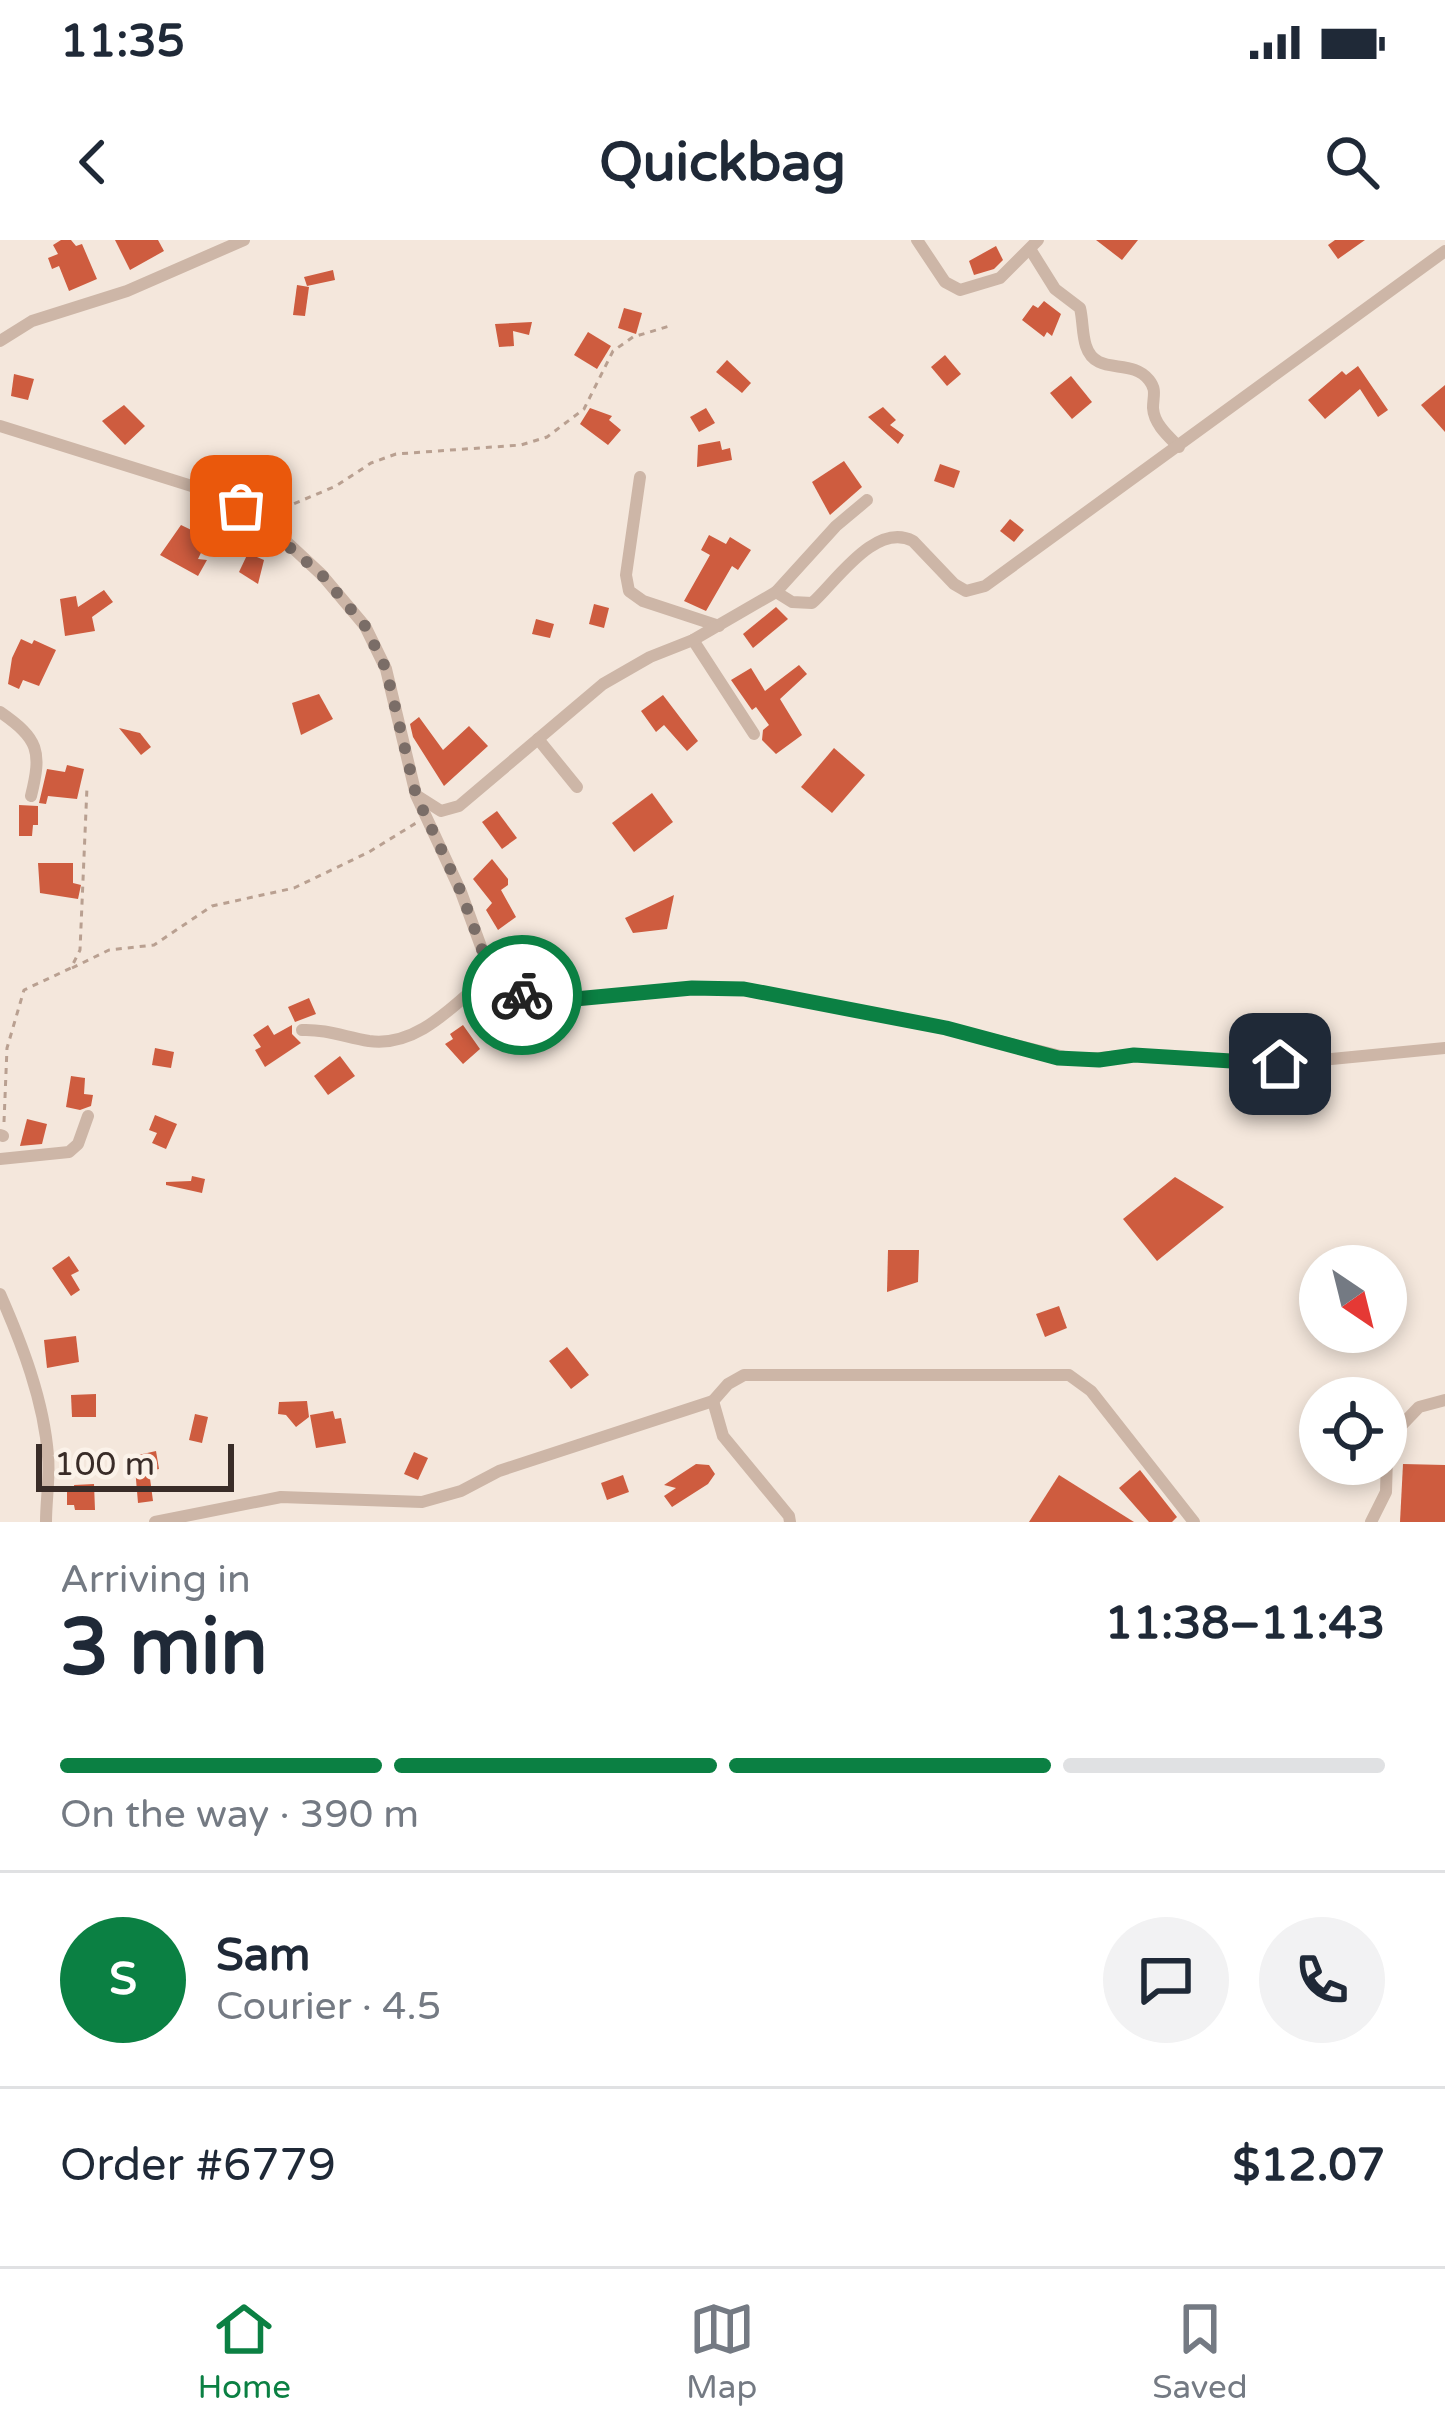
<!DOCTYPE html>
<meta charset="utf-8">
<style>
:root{--surface:#fff;--page:#f2f2f3;--text:#1f2937;--muted:#747a83;--line:#e0e1e3;--accent:#0b8043}
body{margin:0;font-family:"Varela Round",sans-serif;background:var(--page);color:var(--text);height:100vh;display:flex;flex-direction:column;font-size:45px;white-space:nowrap}
*{box-sizing:border-box;margin:0}
p{font-size:39px;color:var(--muted)}
.icon{flex:none;width:66px;height:66px;fill:none;stroke:currentColor;stroke-width:2;stroke-linecap:round;stroke-linejoin:round}
.map{position:relative;height:1282px;overflow:hidden}
.sheet{display:flex;flex-direction:column;background:var(--surface);flex:1}
.sheet>*{flex:none}
.needle{width:78px;rotate:145deg}
.fabs{position:absolute;left:1299px;top:1005px;display:grid;gap:24px}
.fabs a{display:grid;place-items:center;width:108px;height:108px;border-radius:50%;background:var(--surface);box-shadow:0 6px 18px #0003;font-size:60px}
.scale{position:absolute;left:36px;bottom:30px;width:198px;box-sizing:border-box;padding-left:12px;border:6px solid #392c28;border-top:0;font-size:33px;line-height:42px;white-space:nowrap;color:#392c28;-webkit-text-stroke:9px #fbf2e9;paint-order:stroke}
.pin{position:absolute;display:grid;place-items:center;width:102px;height:102px;color:#fff;margin:-51px;border-radius:24px;box-shadow:0 6px 18px #0006}
.courier{position:absolute;display:grid;place-items:center;width:120px;height:120px;margin:-60px;border:9px solid #0b8043;border-radius:50%;background:#fff;color:#222;box-shadow:0 3px 15px #0007}
.head em{font-style:normal;font-weight:700}
.head div{display:flex;flex-direction:column-reverse}
.head{display:flex;align-items:center;justify-content:space-between;height:204px;padding:0 60px}
h1{font-size:78px;font-weight:700;line-height:90px}
.bar{display:grid;grid-template-columns:repeat(4,1fr);gap:18px 12px;align-content:center;height:144px;padding:0 60px}
.bar i{height:15px;border-radius:9px;background:var(--line)}
.bar .selected{background:var(--accent)}
.bar p{grid-column:span 4}
.line{display:flex;align-items:center;gap:30px;padding:0 60px;border-top:3px solid var(--line)}
.line div{flex:1}
.round{display:grid;place-items:center;flex:none;width:126px;height:126px;border-radius:63px;background:var(--page)}
.status{display:flex;justify-content:space-between;align-items:center;height:84px;padding:0 60px;background:var(--surface);direction:ltr}
.status svg{height:33px;fill:currentColor}
header{display:flex;justify-content:space-between;align-items:center;height:156px;padding:0 60px;background:var(--surface);font-size:54px;font-weight:700}
.dock{display:flex;justify-content:space-around;align-items:center;height:168px;border-top:3px solid var(--line);background:var(--surface);font-size:33px;color:var(--muted)}
.dock a{display:grid;justify-items:center;gap:6px}
.dock .selected{color:var(--accent)}
.map>svg:first-child{display:block}
.building{fill:#ce5c3f}
.lines{fill:none;stroke-linecap:round;stroke-linejoin:round}
.path{stroke:#b9a091;stroke-width:3;stroke-dasharray:6 6;stroke-linecap:butt}
.street{stroke:#cdb6a7;stroke-width:12}
.done{stroke:#7a6d67;stroke-width:12;stroke-dasharray:0 21.6}
.route{stroke:#0b8043;stroke-width:15}
</style>
<div class="status"><b>11:35</b><svg viewBox="0 0 49 12"><path d="M0 12V9h3v3zM5 12V6h3v6zM10 12V3h3v9zM15 12V0h3v12zM26 1h20v11H26zM47 4h2v5h-2z"/></svg></div>
<header><svg class="icon" aria-label="back" viewBox="0 0 24 24"><path d="M15 5l-7 7 7 7"/></svg>Quickbag<svg class="icon" aria-label="search" viewBox="0 0 24 24"><circle cx="10" cy="10" r="6"/><path d="M15 15l6 6"/></svg></header>
<div class="map">
<svg width="1445" height="1282" viewBox="0 0 1445 1282">
<rect width="100%" height="100%" fill="#f4e7dc"/>
<g class="building">
<path d="M 61,0 L 71,0 L 76,6 L 82,4 L 97,39 L 69,51 L 59,26 L 52,29 L 48,18 L 58,14 L 53,5 Z"/>
<path d="M 115,0 L 158,0 L 164,11 L 130,30 Z"/>
<path d="M 1096,0 L 1138,0 L 1122,20 Z"/>
<path d="M 1335,0 L 1365,0 L 1338,19 L 1328,5 Z"/>
<path d="M 996,6 L 1003,20 L 994,29 L 974,35 L 969,21 Z"/>
<path d="M 333,30 L 335,40 L 307,46 L 304,37 Z"/>
<path d="M 297,45 L 309,47 L 305,76 L 293,75 Z"/>
<path d="M 1044,61 L 1061,74 L 1052,96 L 1047,92 L 1044,97 L 1022,80 L 1033,65 L 1038,68 Z"/>
<path d="M 624,68 L 642,73 L 636,94 L 618,88 Z"/>
<path d="M 532,82 L 529,95 L 513,91 L 514,106 L 499,107 L 495,84 Z"/>
<path d="M 588,92 L 611,106 L 597,129 L 574,115 Z"/>
<path d="M 945,115 L 961,134 L 947,146 L 931,127 Z"/>
<path d="M 727,120 L 751,143 L 742,153 L 716,132 Z"/>
<path d="M 1358,126 L 1388,170 L 1378,177 L 1360,149 L 1325,179 L 1308,160 L 1342,131 L 1346,135 Z"/>
<path d="M 14,134 L 34,139 L 28,160 L 11,156 Z"/>
<path d="M 1071,136 L 1092,162 L 1072,179 L 1050,153 Z"/>
<path d="M 1445,145 L 1445,192 L 1421,165 Z"/>
<path d="M 124,165 L 145,186 L 125,205 L 102,181 Z"/>
<path d="M 883,167 L 896,180 L 890,185 L 904,195 L 898,204 L 868,177 Z"/>
<path d="M 590,168 L 612,176 L 609,180 L 621,190 L 608,205 L 580,184 Z"/>
<path d="M 706,168 L 715,183 L 699,192 L 690,177 Z"/>
<path d="M 720,201 L 722,210 L 730,208 L 732,220 L 697,227 L 698,205 Z"/>
<path d="M 844,221 L 862,247 L 830,275 L 812,242 Z"/>
<path d="M 940,224 L 960,231 L 954,248 L 934,241 Z"/>
<path d="M 1010,279 L 1024,290 L 1014,302 L 1000,291 Z"/>
<path d="M 181,285 L 208,298 L 198,319 L 207,320 L 198,336 L 160,315 Z"/>
<path d="M 709,295 L 726,304 L 730,297 L 751,310 L 738,330 L 732,326 L 706,371 L 684,361 L 710,315 L 701,310 Z"/>
<path d="M 248,313 L 264,320 L 258,344 L 239,332 Z"/>
<path d="M 104,350 L 113,362 L 92,377 L 95,391 L 65,396 L 60,359 L 76,356 L 78,367 Z"/>
<path d="M 594,364 L 609,368 L 604,388 L 589,384 Z"/>
<path d="M 776,367 L 788,379 L 753,408 L 743,394 Z"/>
<path d="M 536,379 L 554,384 L 550,398 L 532,394 Z"/>
<path d="M 21,399 L 32,404 L 34,400 L 56,410 L 39,446 L 23,440 L 19,449 L 8,444 L 12,418 Z"/>
<path d="M 799,425 L 807,434 L 780,459 L 802,495 L 776,514 L 762,500 L 763,490 L 769,485 L 756,467 L 752,470 L 731,440 L 751,428 L 765,451 Z"/>
<path d="M 319,454 L 333,479 L 301,495 L 292,463 Z"/>
<path d="M 663,455 L 698,501 L 687,511 L 664,485 L 656,492 L 641,471 Z"/>
<path d="M 419,477 L 443,510 L 469,486 L 488,506 L 444,546 L 413,497 L 410,484 Z"/>
<path d="M 119,488 L 140,493 L 151,507 L 141,515 Z"/>
<path d="M 834,508 L 865,535 L 832,573 L 801,547 Z"/>
<path d="M 67,525 L 84,529 L 77,559 L 48,556 L 46,564 L 39,563 L 47,529 L 65,532 Z"/>
<path d="M 652,553 L 673,582 L 634,612 L 612,583 Z"/>
<path d="M 19,565 L 38,566 L 38,585 L 33,585 L 32,596 L 19,596 Z"/>
<path d="M 497,571 L 517,598 L 502,609 L 482,582 Z"/>
<path d="M 492,619 L 508,639 L 508,645 L 501,650 L 516,677 L 498,690 L 486,670 L 492,663 L 473,639 Z"/>
<path d="M 38,623 L 73,623 L 73,643 L 81,645 L 78,659 L 40,653 Z"/>
<path d="M 674,655 L 667,689 L 633,693 L 625,678 Z"/>
<path d="M 309,758 L 316,774 L 295,782 L 288,767 Z"/>
<path d="M 268,785 L 274,795 L 292,785 L 292,794 L 301,803 L 265,827 L 255,810 L 261,807 L 253,795 Z"/>
<path d="M 463,785 L 480,809 L 463,824 L 445,804 L 453,799 L 450,794 Z"/>
<path d="M 155,808 L 174,812 L 171,828 L 152,825 Z"/>
<path d="M 340,816 L 355,836 L 328,855 L 314,836 Z"/>
<path d="M 71,836 L 85,838 L 84,854 L 93,855 L 91,866 L 80,870 L 66,867 Z"/>
<path d="M 155,875 L 177,884 L 166,909 L 152,903 L 157,893 L 149,890 Z"/>
<path d="M 27,879 L 47,884 L 42,904 L 20,906 Z"/>
<path d="M 192,936 L 205,939 L 202,953 L 166,945 L 166,942 L 191,941 Z"/>
<path d="M 1175,937 L 1224,967 L 1157,1021 L 1123,979 Z"/>
<path d="M 888,1010 L 919,1010 L 918,1042 L 887,1052 Z"/>
<path d="M 69,1016 L 79,1031 L 71,1035 L 80,1050 L 71,1056 L 52,1028 Z"/>
<path d="M 1059,1066 L 1067,1088 L 1045,1097 L 1036,1074 Z"/>
<path d="M 76,1096 L 79,1122 L 47,1128 L 44,1100 Z"/>
<path d="M 567,1107 L 589,1135 L 571,1149 L 549,1121 Z"/>
<path d="M 96,1154 L 96,1177 L 72,1177 L 71,1155 Z"/>
<path d="M 307,1161 L 309,1177 L 296,1187 L 286,1175 L 278,1174 L 279,1162 Z"/>
<path d="M 333,1171 L 335,1179 L 341,1178 L 346,1203 L 316,1208 L 310,1175 Z"/>
<path d="M 195,1174 L 208,1177 L 202,1203 L 189,1200 Z"/>
<path d="M 156,1211 L 159,1229 L 149,1231 L 153,1261 L 138,1263 L 134,1216 Z"/>
<path d="M 414,1212 L 428,1218 L 418,1240 L 404,1234 Z"/>
<path d="M 696,1224 L 709,1225 L 715,1234 L 708,1244 L 672,1267 L 664,1256 L 676,1248 L 664,1245 Z"/>
<path d="M 1403,1224 L 1445,1225 L 1445,1282 L 1400,1282 Z"/>
<path d="M 1140,1230 L 1177,1277 L 1172,1282 L 1149,1282 L 1119,1248 Z"/>
<path d="M 623,1235 L 629,1252 L 607,1260 L 601,1243 Z"/>
<path d="M 1059,1235 L 1134,1282 L 1029,1282 Z"/>
<path d="M 94,1244 L 95,1270 L 75,1270 L 74,1265 L 67,1265 L 67,1251 L 75,1251 L 74,1245 Z"/>
</g>
<g class="lines">
<g class="path">
<path d="M 272,273 L 336,246 L 371,223 L 396,214 L 521,205 L 547,197 L 584,169 L 613,111 L 633,97 L 673,85"/>
<path d="M 72,728 L 109,710 L 154,705 L 212,666 L 294,648 L 369,612 L 416,583"/>
<path d="M 4,882 L 7,808 L 24,750 L 71,728 L 80,710 L 87,547"/>
</g>
<g class="street">
<path d="M 917,0 L 945,42 L 960,50 L 1000,38 L 1038,0"/>
<path d="M 1030,9 L 1055,49 L 1080,68 C 1083,80 1082,94 1086,106 C 1096,137 1131,117 1149,140 C 1157,150 1153,156 1153,168 C 1154,184 1168,196 1179,207"/>
<path d="M 0,101 L 32,81 L 127,51 L 244,0"/>
<path d="M 0,186 L 214,253 L 241,266 L 278,294 L 322,335 L 365,386 L 386,429 L 416,555 L 461,652 L 491,734 L 508,749 L 536,759 L 575,759 L 692,748 L 744,750 L 946,788 L 1077,820 L 1134,815 L 1280,824 L 1445,808"/>
<path d="M 640,237 L 626,335 L 629,351 L 643,361 L 719,386"/>
<path d="M 776,352 L 836,286 L 867,260"/>
<path d="M 693,400 L 754,494"/>
<path d="M 0,472 C 39,499 42,511 31,556"/>
<path d="M 538,499 L 577,547"/>
<path d="M 419,557 L 441,571 L 459,566 L 603,444 L 650,417 L 693,400 L 776,352 L 792,362 L 812,363 C 835,343 875,281 913,301 L 954,344 L 966,351 L 985,346 L 1445,11"/>
<path d="M 302,790 C 326,789 345,797 369,801 C 419,808 456,762 491,734"/>
<path d="M 0,895 L 3,896"/>
<path d="M 0,919 L 69,912 L 78,904 L 88,876"/>
<path d="M 0,1054 C 22,1104 44,1161 48,1216 C 50,1237 46,1260 46,1282"/>
<path d="M 713,1161 L 728,1144 L 744,1135 L 1069,1135 L 1091,1151 L 1194,1282"/>
<path d="M 155,1282 L 281,1257 L 422,1262 L 461,1251 L 499,1231 L 713,1161 L 723,1196 L 789,1276 L 790,1282"/>
<path d="M 1371,1282 L 1386,1252 L 1387,1216 L 1395,1192 L 1419,1167 L 1445,1160"/>
</g>
</g>
<g class="lines">
<path class="done" d="M 241,266 L 322,335 L 365,386 L 386,429 L 416,555 L 461,652 L 491,734 L 508,749 L 522,755"/>
<path class="route" d="M 522,755 L 536,759 L 575,759 L 692,748 L 744,749 L 946,788 L 1058,818 L 1099,820 L 1134,815 L 1280,824"/>
</g>
</svg>
<div class="fabs">
<a><svg class="needle" viewBox="-14 -14 28 28"><path d="M0-13l5 13h-10z" fill="#e53935"/><path d="M0 13l5-13h-10z" fill="#747a83"/></svg></a>
<a><svg class="icon" aria-label="locate" viewBox="0 0 24 24"><circle cx="12" cy="12" r="6"/><path d="M12 2v4M12 18v4M2 12h4M18 12h4"/></svg></a>
</div>
<div class="scale">100 m</div>
<div class="pin" style="left:241px;top:266px;background:#ea580c"><svg class="icon" aria-label="bag" viewBox="0 0 24 24"><path d="M5 8h14l-1 12H6zM9 8a3 3 0 0 1 6 0"/></svg></div>
<div class="pin" style="left:1280px;top:824px;background:#1f2937"><svg class="icon" aria-label="home" viewBox="0 0 24 24"><path d="M3 11l9-7 9 7M6 9v11h12V9"/></svg></div>
<div class="courier" style="left:522px;top:755px"><svg class="icon" aria-label="bike" viewBox="0 0 24 24"><circle cx="6" cy="16" r="4"/><circle cx="18" cy="16" r="4"/><path d="M6 16l4-8h5l3 8M10 8l3 8H6M13 5h3"/></svg></div>
</div>
<section class="sheet">
<div class="head"><div><h1>3 min</h1><p>Arriving in</p></div><em>11:38–11:43</em></div>
<div class="bar"><i class="selected"></i><i class="selected"></i><i class="selected"></i><i></i><p>On the way · 390 m</p></div>
<div class="line" style="height:216px"><b class="round" style="background:var(--accent);color:#fff">S</b><div><b>Sam</b><p>Courier · 4.5</p></div><a class="round"><svg class="icon" aria-label="chat" viewBox="0 0 24 24"><path d="M4 5h16v11H9l-5 4z"/></svg></a><a class="round"><svg class="icon" aria-label="phone" viewBox="0 0 24 24"><path d="M5 4h4l2 5-3 2q2 4 5 5l2-3 5 2v4C11 20 4 13 5 4z"/></svg></a></div>
<div class="line" style="height:156px"><div>Order #6779</div><b>$12.07</b></div>
</section>
<nav class="dock">
<a class="selected"><svg class="icon" aria-label="home" viewBox="0 0 24 24"><path d="M3 11l9-7 9 7M6 9v11h12V9"/></svg>Home</a>
<a><svg class="icon" aria-label="map" viewBox="0 0 24 24"><path d="M3 6l6-2 6 2 6-2v14l-6 2-6-2-6 2zM9 4v14M15 6v14"/></svg>Map</a>
<a><svg class="icon" aria-label="saved" viewBox="0 0 24 24"><path d="M7 4h10v16l-5-4-5 4z"/></svg>Saved</a>
</nav>
